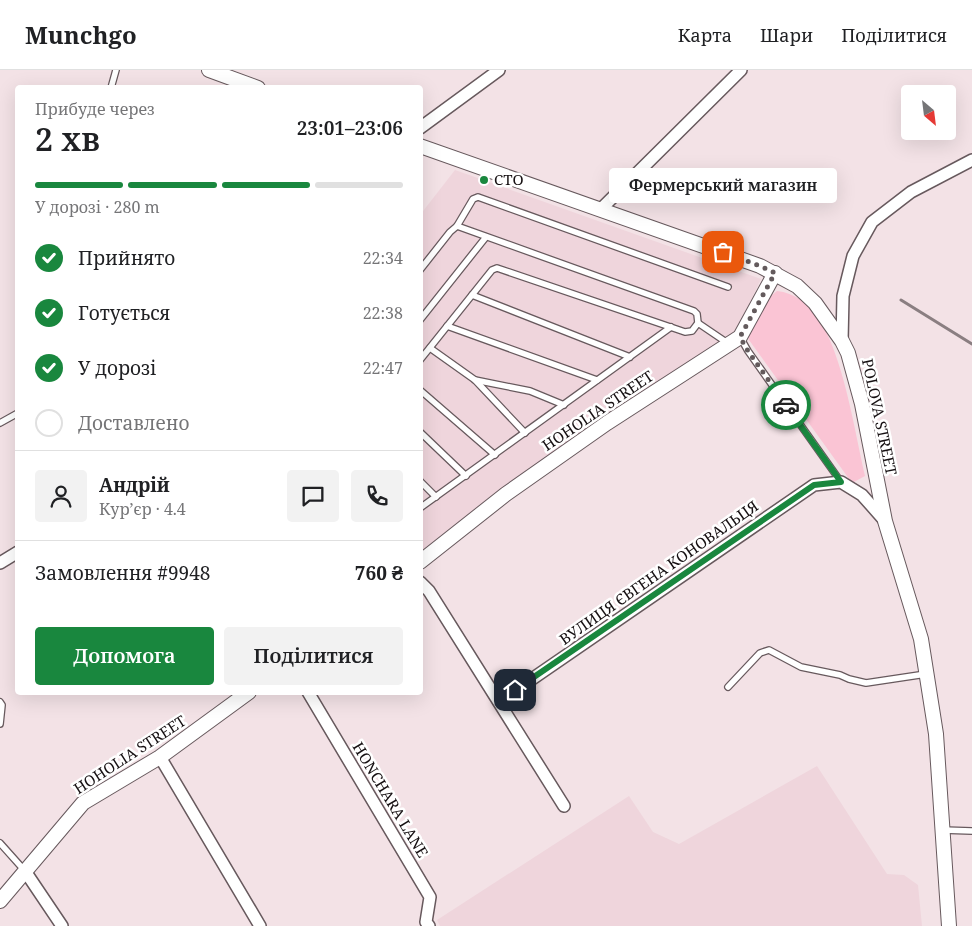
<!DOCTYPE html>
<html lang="uk">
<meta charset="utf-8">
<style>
:root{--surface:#fff;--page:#f2f2f2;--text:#202124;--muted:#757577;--line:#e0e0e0;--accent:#19873e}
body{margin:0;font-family:"Noto Serif",serif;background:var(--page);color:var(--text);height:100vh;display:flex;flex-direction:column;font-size:19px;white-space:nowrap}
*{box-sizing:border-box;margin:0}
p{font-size:16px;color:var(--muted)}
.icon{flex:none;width:28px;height:28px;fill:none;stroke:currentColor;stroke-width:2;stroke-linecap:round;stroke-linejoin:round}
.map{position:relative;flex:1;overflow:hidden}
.side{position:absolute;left:15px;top:15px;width:408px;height:610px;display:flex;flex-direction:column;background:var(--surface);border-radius:5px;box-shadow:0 5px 20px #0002}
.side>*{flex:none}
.needle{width:32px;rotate:152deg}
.tools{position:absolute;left:901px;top:15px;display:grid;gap:10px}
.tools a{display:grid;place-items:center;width:55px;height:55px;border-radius:5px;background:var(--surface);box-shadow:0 5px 20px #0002;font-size:25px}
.pin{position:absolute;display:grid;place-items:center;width:42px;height:42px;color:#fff;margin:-21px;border-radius:10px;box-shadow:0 2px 8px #0006}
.courier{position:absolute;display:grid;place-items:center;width:50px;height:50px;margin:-25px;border:4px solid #19873e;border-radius:50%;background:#fff;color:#222;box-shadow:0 1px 6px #0007}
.bubble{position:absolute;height:35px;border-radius:5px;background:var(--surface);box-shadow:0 5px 20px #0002;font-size:16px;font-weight:600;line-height:35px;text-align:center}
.headline em{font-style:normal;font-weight:600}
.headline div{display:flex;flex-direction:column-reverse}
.headline{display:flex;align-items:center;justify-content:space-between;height:85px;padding:0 20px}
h1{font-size:32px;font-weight:600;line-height:38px}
.bar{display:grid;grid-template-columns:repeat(4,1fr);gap:8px 5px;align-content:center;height:60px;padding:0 20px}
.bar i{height:6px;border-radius:4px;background:var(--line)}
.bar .selected{background:var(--accent)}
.bar p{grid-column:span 4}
.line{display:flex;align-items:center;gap:12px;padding:0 20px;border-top:1px solid var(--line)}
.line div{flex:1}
.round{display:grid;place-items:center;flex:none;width:52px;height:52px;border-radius:5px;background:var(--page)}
ol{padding:0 20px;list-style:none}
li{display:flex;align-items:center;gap:15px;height:55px}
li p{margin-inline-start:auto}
li .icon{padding:5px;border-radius:50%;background:var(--accent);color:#fff;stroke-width:4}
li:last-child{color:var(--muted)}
li i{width:28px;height:28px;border:2px solid var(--line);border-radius:50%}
.cta{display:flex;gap:10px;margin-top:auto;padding:10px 20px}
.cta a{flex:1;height:58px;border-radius:5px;background:var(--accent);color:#fff;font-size:20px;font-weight:600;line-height:58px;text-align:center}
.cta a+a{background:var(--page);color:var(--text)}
header{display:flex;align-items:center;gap:30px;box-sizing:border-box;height:70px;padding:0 25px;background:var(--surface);border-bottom:1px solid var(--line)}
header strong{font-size:24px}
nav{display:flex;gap:28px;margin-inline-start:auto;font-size:18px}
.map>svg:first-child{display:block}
.built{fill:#efd5dc}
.green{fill:#fac4d4}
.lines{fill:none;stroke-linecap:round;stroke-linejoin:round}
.service-casing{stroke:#67595d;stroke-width:8}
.minor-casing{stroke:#67595d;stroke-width:14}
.tertiary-casing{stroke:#67595d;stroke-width:16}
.service{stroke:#fff;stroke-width:5.5}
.minor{stroke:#fff;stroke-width:11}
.tertiary{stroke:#fff;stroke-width:14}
.rail{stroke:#8a7e81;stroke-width:3}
.done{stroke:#635a5c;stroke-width:5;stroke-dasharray:0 9}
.route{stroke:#19873e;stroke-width:6}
.poi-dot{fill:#19873e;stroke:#fff;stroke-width:2}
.labels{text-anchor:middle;stroke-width:5;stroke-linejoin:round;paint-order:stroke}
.poi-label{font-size:15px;fill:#161012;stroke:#fff;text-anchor:start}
.street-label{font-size:15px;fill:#161012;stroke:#fff}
</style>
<header>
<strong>Munchgo</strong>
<nav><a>Карта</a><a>Шари</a><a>Поділитися</a></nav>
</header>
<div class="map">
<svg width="972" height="856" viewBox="0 0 972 856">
<rect width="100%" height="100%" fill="#f3e2e6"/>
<g class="built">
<path d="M 455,100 L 761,209 L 736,262 L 420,483 L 420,145 Z"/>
<path d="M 817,696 L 887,804 L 904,805 L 918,815 L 922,856 L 440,856 L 437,850 L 629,726 L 653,762 L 679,774 Z"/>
</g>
<path class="green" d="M 777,221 C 794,223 809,233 818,247 C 844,288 854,358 865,406 L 852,413 L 749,270 L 747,263 L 766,230 Z"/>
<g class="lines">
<defs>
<g id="service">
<path d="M 111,18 L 116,0"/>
<path d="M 457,156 L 473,129 L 478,127 L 728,217"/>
<path d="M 420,200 L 450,162 L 457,156 L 694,241 L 697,244 L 698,253"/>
<path d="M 472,225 L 630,287"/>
<path d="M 420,250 L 486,167"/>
<path d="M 447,256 L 597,310"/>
<path d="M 740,267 L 748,281 L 841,412"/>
<path d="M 430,278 L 475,310 L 525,363"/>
<path d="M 420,290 L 492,200 L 497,198 L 685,262 L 692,261 L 698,253 L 729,274"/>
<path d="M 475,310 L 530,321 L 564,335"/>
<path d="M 420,320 L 495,385"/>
<path d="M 0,353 L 18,343"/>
<path d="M 420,362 L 466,406"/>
<path d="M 420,411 L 436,427"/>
<path d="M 420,438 L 671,257"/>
<path d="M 728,617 L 760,583 L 769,580 L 801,597 L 840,605 L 849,609 L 866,613 L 926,604"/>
<path d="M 0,632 L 2,635 L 0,654"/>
<path d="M 942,760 L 972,761"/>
<path d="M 0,773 L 25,801"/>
</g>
<g id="minor">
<path d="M 420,58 L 499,0"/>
<path d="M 601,139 L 741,0"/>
<path d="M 842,271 L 843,226 L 853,186 L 872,152 L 911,122 L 972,90"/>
<path d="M 0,493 L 18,482"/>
<path d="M 420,512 L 429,521 L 564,736"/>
<path d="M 308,622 L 430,827 L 426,852 L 429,856"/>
<path d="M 500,631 L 814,415 L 841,412 L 862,425 L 885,451"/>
<path d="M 160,687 L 260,856"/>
<path d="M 25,801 L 62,856"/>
</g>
<g id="tertiary">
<path d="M 209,0 L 258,18"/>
<path d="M 420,76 L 760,196 L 797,216 L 815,233 L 842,271 L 848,283 L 862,334 L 885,451 L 921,569 L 936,664 L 949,856"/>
<path d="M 420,492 L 506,424 L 607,353 L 740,267 L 775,203"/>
<path d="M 0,831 L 83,733 L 160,687 L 249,622"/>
</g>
</defs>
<use href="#service" class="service-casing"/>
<use href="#minor" class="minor-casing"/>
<use href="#tertiary" class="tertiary-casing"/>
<use href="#service" class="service"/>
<use href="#minor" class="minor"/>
<use href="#tertiary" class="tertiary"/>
<path class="rail" d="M 901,230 L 972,274"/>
</g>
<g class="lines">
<path class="done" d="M 723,182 L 760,196 L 775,203 L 740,267 L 748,281 L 786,335"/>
<path class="route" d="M 515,620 L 814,415 L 841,412 L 786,335"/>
</g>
<circle class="poi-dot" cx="484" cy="110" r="5"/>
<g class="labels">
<g class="poi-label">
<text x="494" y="115">СТО</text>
</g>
<g class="street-label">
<text transform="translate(598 341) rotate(-34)" y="5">HOHOLIA STREET</text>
<text transform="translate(879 347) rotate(78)" y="5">POLOVA STREET</text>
<text transform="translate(659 503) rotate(-35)" y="5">ВУЛИЦЯ ЄВГЕНА КОНОВАЛЬЦЯ</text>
<text transform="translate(130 685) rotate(-33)" y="5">HOHOLIA STREET</text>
<text transform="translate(390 730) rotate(59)" y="5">HONCHARA LANE</text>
</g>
</g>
</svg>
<div class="tools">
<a><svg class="needle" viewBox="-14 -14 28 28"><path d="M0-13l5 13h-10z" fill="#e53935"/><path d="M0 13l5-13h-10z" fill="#757577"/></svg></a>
</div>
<div class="pin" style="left:723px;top:182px;background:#ea580c"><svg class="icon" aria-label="bag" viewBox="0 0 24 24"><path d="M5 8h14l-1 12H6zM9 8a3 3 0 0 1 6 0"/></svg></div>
<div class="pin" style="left:515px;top:620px;background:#1f2937"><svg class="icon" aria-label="home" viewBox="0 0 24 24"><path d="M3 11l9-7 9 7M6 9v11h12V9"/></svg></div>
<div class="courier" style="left:786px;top:335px"><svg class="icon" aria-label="car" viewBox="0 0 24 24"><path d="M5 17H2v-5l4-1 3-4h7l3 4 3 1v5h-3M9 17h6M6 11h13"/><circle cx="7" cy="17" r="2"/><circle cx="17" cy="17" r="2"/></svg></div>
<div class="bubble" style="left:609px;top:98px;width:228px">Фермерський магазин</div>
<section class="side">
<div class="headline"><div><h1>2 хв</h1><p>Прибуде через</p></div><em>23:01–23:06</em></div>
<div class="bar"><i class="selected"></i><i class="selected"></i><i class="selected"></i><i></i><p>У дорозі · 280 m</p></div>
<ol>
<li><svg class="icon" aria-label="check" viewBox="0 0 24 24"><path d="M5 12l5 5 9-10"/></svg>Прийнято<p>22:34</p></li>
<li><svg class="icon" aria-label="check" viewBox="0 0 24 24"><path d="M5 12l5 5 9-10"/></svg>Готується<p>22:38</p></li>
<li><svg class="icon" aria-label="check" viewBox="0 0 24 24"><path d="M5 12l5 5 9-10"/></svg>У дорозі<p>22:47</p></li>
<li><i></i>Доставлено</li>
</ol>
<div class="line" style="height:90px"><a class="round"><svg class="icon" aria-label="person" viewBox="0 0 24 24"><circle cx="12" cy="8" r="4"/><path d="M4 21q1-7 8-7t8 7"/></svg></a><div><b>Андрій</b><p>Кур’єр · 4.4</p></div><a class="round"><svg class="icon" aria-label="chat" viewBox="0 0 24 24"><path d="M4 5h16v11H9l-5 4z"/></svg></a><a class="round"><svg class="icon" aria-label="phone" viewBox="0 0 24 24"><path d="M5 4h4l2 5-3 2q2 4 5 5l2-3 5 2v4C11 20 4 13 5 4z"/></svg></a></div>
<div class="line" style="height:65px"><div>Замовлення #9948</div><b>760 ₴</b></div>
<div class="cta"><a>Допомога</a><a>Поділитися</a></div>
</section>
</div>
